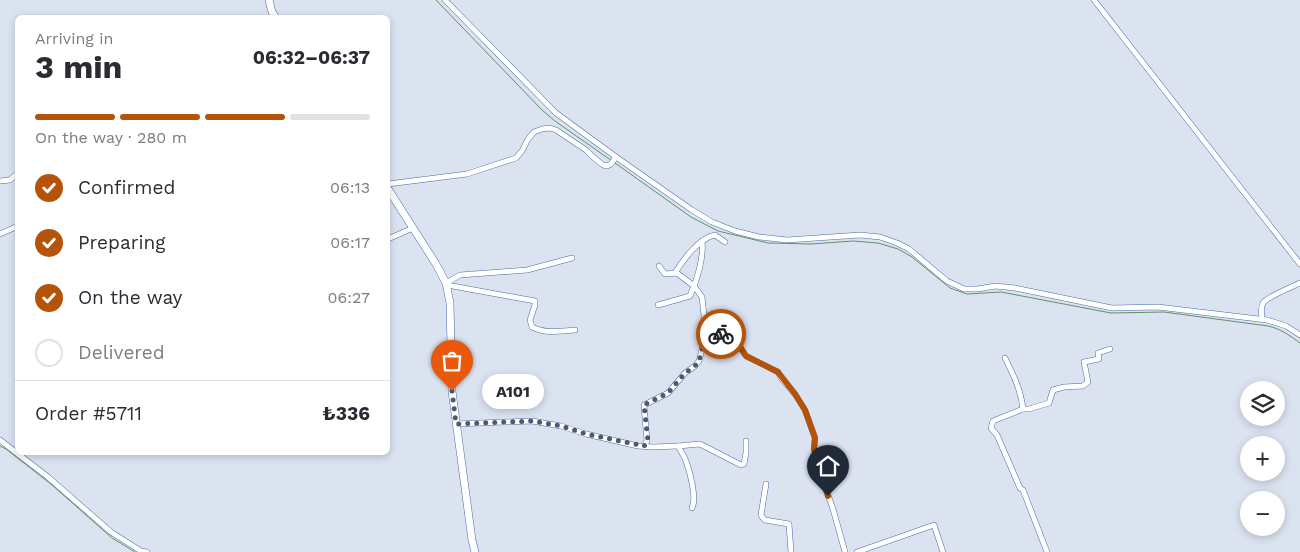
<!DOCTYPE html>
<meta charset="utf-8">
<style>
:root{--surface:#fff;--page:#f2f2f3;--text:#2b2b33;--muted:#7c7c81;--line:#e1e1e2;--accent:#b45309}
body{margin:0;font-family:"Work Sans",sans-serif;background:var(--page);color:var(--text);height:100vh;display:flex;flex-direction:column;font-size:19px;white-space:nowrap}
*{box-sizing:border-box;margin:0}
p{font-size:16px;color:var(--muted)}
.icon{flex:none;width:28px;height:28px;fill:none;stroke:currentColor;stroke-width:2;stroke-linecap:round;stroke-linejoin:round}
.map{position:relative;flex:1;overflow:hidden}
.side{position:absolute;left:15px;top:15px;width:375px;height:440px;display:flex;flex-direction:column;background:var(--surface);border-radius:8px;box-shadow:0 2px 8px #0003}
.side>*{flex:none}
.controls{position:absolute;left:1240px;top:381px;display:grid;gap:10px}
.controls a{display:grid;place-items:center;width:45px;height:45px;border-radius:50%;background:var(--surface);box-shadow:0 2px 8px #0003;font-size:25px}
.pin{position:absolute;display:grid;place-items:center;width:42px;height:42px;color:#fff;margin:-51px -21px;border-radius:50% 50% 50% 0;rotate:-45deg;box-shadow:0 0 5px #0007}
.pin .icon{rotate:45deg}
.courier{position:absolute;display:grid;place-items:center;width:50px;height:50px;margin:-25px;border:4px solid #b45309;border-radius:50%;background:#fff;color:#222;box-shadow:0 1px 6px #0007}
.bubble{position:absolute;height:35px;border-radius:18px;background:var(--surface);box-shadow:0 2px 8px #0003;font-size:16px;font-weight:700;line-height:35px;text-align:center}
.summary em{font-style:normal;font-weight:700}
.summary div{display:flex;flex-direction:column-reverse}
.summary{display:flex;align-items:center;justify-content:space-between;height:85px;padding:0 20px}
h1{font-size:32px;font-weight:700;line-height:38px}
.bar{display:grid;grid-template-columns:repeat(4,1fr);gap:8px 5px;align-content:center;height:60px;padding:0 20px}
.bar i{height:6px;border-radius:4px;background:var(--line)}
.bar .active{background:var(--accent)}
.bar p{grid-column:span 4}
.line{display:flex;align-items:center;gap:12px;padding:0 20px;border-top:1px solid var(--line)}
.line div{flex:1}
ol{padding:0 20px;list-style:none}
li{display:flex;align-items:center;gap:15px;height:55px}
li p{margin-inline-start:auto}
li .icon{padding:5px;border-radius:50%;background:var(--accent);color:#fff;stroke-width:4}
li:last-child{color:var(--muted)}
li i{width:28px;height:28px;border:2px solid var(--line);border-radius:50%}
.map>svg:first-child{display:block}
.lines{fill:none;stroke-linecap:round;stroke-linejoin:round}
.stream{stroke:#658e69;stroke-width:1}
.street-casing{stroke:#486ba9;stroke-width:6}
.secondary-casing{stroke:#486ba9;stroke-width:8}
.street{stroke:#fff;stroke-width:5}
.secondary{stroke:#fff;stroke-width:7}
.done{stroke:#4f596d;stroke-width:5;stroke-dasharray:0 9}
.route{stroke:#b45309;stroke-width:6}
</style>
<div class="map">
<svg width="1300" height="552" viewBox="0 0 1300 552">
<rect width="100%" height="100%" fill="#dbe3f1"/>
<g class="lines">
<g class="stream">
<path d="M 436,0 L 542,110 L 555,121 L 612,161"/>
<path d="M 615,163 L 691,217 L 718,231 L 768,243 L 811,244 L 853,241 L 878,243 L 898,249 L 912,257 L 950,288 L 967,294 L 1001,292 L 1111,313 L 1164,312 L 1268,326 C 1281,329 1289,335 1300,343"/>
<path d="M 0,446 L 6,449 L 52,485 L 112,538 L 135,552"/>
</g>
<defs>
<g id="street">
<path d="M 445,0 L 556,113 L 616,157 L 692,210 L 712,222 L 735,231 L 759,237 L 787,240 L 860,235 L 880,237 L 897,243 L 909,249 L 947,281 L 964,289 L 978,289 L 995,286 L 1015,288 L 1112,308 L 1158,307 L 1267,320 L 1286,326 L 1300,335"/>
<path d="M 1094,0 L 1300,264"/>
<path d="M 0,181 L 10,180 L 18,173"/>
<path d="M 388,184 L 467,174 L 516,158 L 522,151 L 528,139 L 534,132 L 542,129 L 550,128 L 556,130 L 586,150 L 593,157 L 603,165 L 607,166 L 611,164 L 616,157"/>
<path d="M 0,234 L 18,226"/>
<path d="M 388,239 L 413,228"/>
<path d="M 675,273 C 683,260 699,238 715,235 L 725,242"/>
<path d="M 446,283 L 460,275 L 527,270 L 572,258"/>
<path d="M 447,285 L 535,301 L 535,305 L 530,320 L 532,327 C 545,334 560,331 575,330"/>
<path d="M 658,305 L 690,296 C 697,281 704,257 702,241"/>
<path d="M 1262,319 C 1262,314 1260,308 1263,303 C 1268,296 1292,287 1300,283"/>
<path d="M 706,334 L 731,334 L 746,356 L 778,372 L 781,378 L 795,394 L 805,410 L 815,438 L 814,449 L 822,478 L 833,509 L 845,552"/>
<path d="M 1005,358 C 1013,374 1021,390 1023,409 L 993,421 L 991,428 L 997,435 L 1020,488 L 1023,490 L 1047,552"/>
<path d="M 1023,409 L 1029,409 L 1049,403 L 1053,390 L 1064,387 L 1083,386 L 1088,382 L 1084,362 L 1099,359 L 1098,353 L 1110,349"/>
<path d="M 456,424 L 532,421 L 561,426 L 586,434 L 638,446 L 653,447 L 678,446 L 700,444 L 741,465 L 744,464 L 746,453 L 746,441"/>
<path d="M 0,440 L 48,477 L 111,532 L 141,551 L 147,552"/>
<path d="M 644,446 L 647,441 L 644,405 L 668,393 L 685,373 L 695,366 L 699,361 L 706,334 L 702,297 L 694,286 L 677,273 L 665,274 L 659,266"/>
<path d="M 678,446 C 681,451 684,456 686,461 C 690,472 697,498 692,508"/>
<path d="M 766,484 L 761,515 L 763,518 L 765,520 L 789,524 L 791,552"/>
<path d="M 857,552 L 934,525 L 943,552"/>
</g>
<g id="secondary">
<path d="M 269,0 L 272,12 L 276,18"/>
<path d="M 388,189 L 436,264 L 446,283 L 450,303 L 452,391 L 472,540 L 475,552"/>
</g>
</defs>
<use href="#street" class="street-casing"/>
<use href="#secondary" class="secondary-casing"/>
<use href="#street" class="street"/>
<use href="#secondary" class="secondary"/>
</g>
<g class="lines">
<path class="done" d="M 452,391 L 456,424 L 532,421 L 561,426 L 586,434 L 644,446 L 648,441 L 644,405 L 668,393 L 685,373 L 695,366 L 699,361 L 706,334 L 721,334"/>
<path class="route" d="M 721,334 L 732,334 L 746,356 L 778,372 L 795,394 L 805,410 L 815,438 L 814,449 L 822,478 L 828,496"/>
</g>
</svg>
<div class="controls">
<a><svg class="icon" aria-label="layers" viewBox="0 0 24 24"><path d="M12 4l9 5-9 5-9-5zM3 14l9 5 9-5"/></svg></a>
<a>+</a>
<a>−</a>
</div>
<div class="pin" style="left:452px;top:391px;background:#ea580c"><svg class="icon" aria-label="bag" viewBox="0 0 24 24"><path d="M5 8h14l-1 12H6zM9 8a3 3 0 0 1 6 0"/></svg></div>
<div class="pin" style="left:828px;top:496px;background:#1f2937"><svg class="icon" aria-label="home" viewBox="0 0 24 24"><path d="M3 11l9-7 9 7M6 9v11h12V9"/></svg></div>
<div class="courier" style="left:721px;top:334px"><svg class="icon" aria-label="bike" viewBox="0 0 24 24"><circle cx="6" cy="16" r="4"/><circle cx="18" cy="16" r="4"/><path d="M6 16l4-8h5l3 8M10 8l3 8H6M13 5h3"/></svg></div>
<div class="bubble" style="left:482px;top:374px;width:62px">A101</div>
<section class="side">
<div class="summary"><div><h1>3 min</h1><p>Arriving in</p></div><em>06:32–06:37</em></div>
<div class="bar"><i class="active"></i><i class="active"></i><i class="active"></i><i></i><p>On the way · 280 m</p></div>
<ol>
<li><svg class="icon" aria-label="check" viewBox="0 0 24 24"><path d="M5 12l5 5 9-10"/></svg>Confirmed<p>06:13</p></li>
<li><svg class="icon" aria-label="check" viewBox="0 0 24 24"><path d="M5 12l5 5 9-10"/></svg>Preparing<p>06:17</p></li>
<li><svg class="icon" aria-label="check" viewBox="0 0 24 24"><path d="M5 12l5 5 9-10"/></svg>On the way<p>06:27</p></li>
<li><i></i>Delivered</li>
</ol>
<div class="line" style="height:65px"><div>Order #5711</div><b>₺336</b></div>
</section>
</div>
